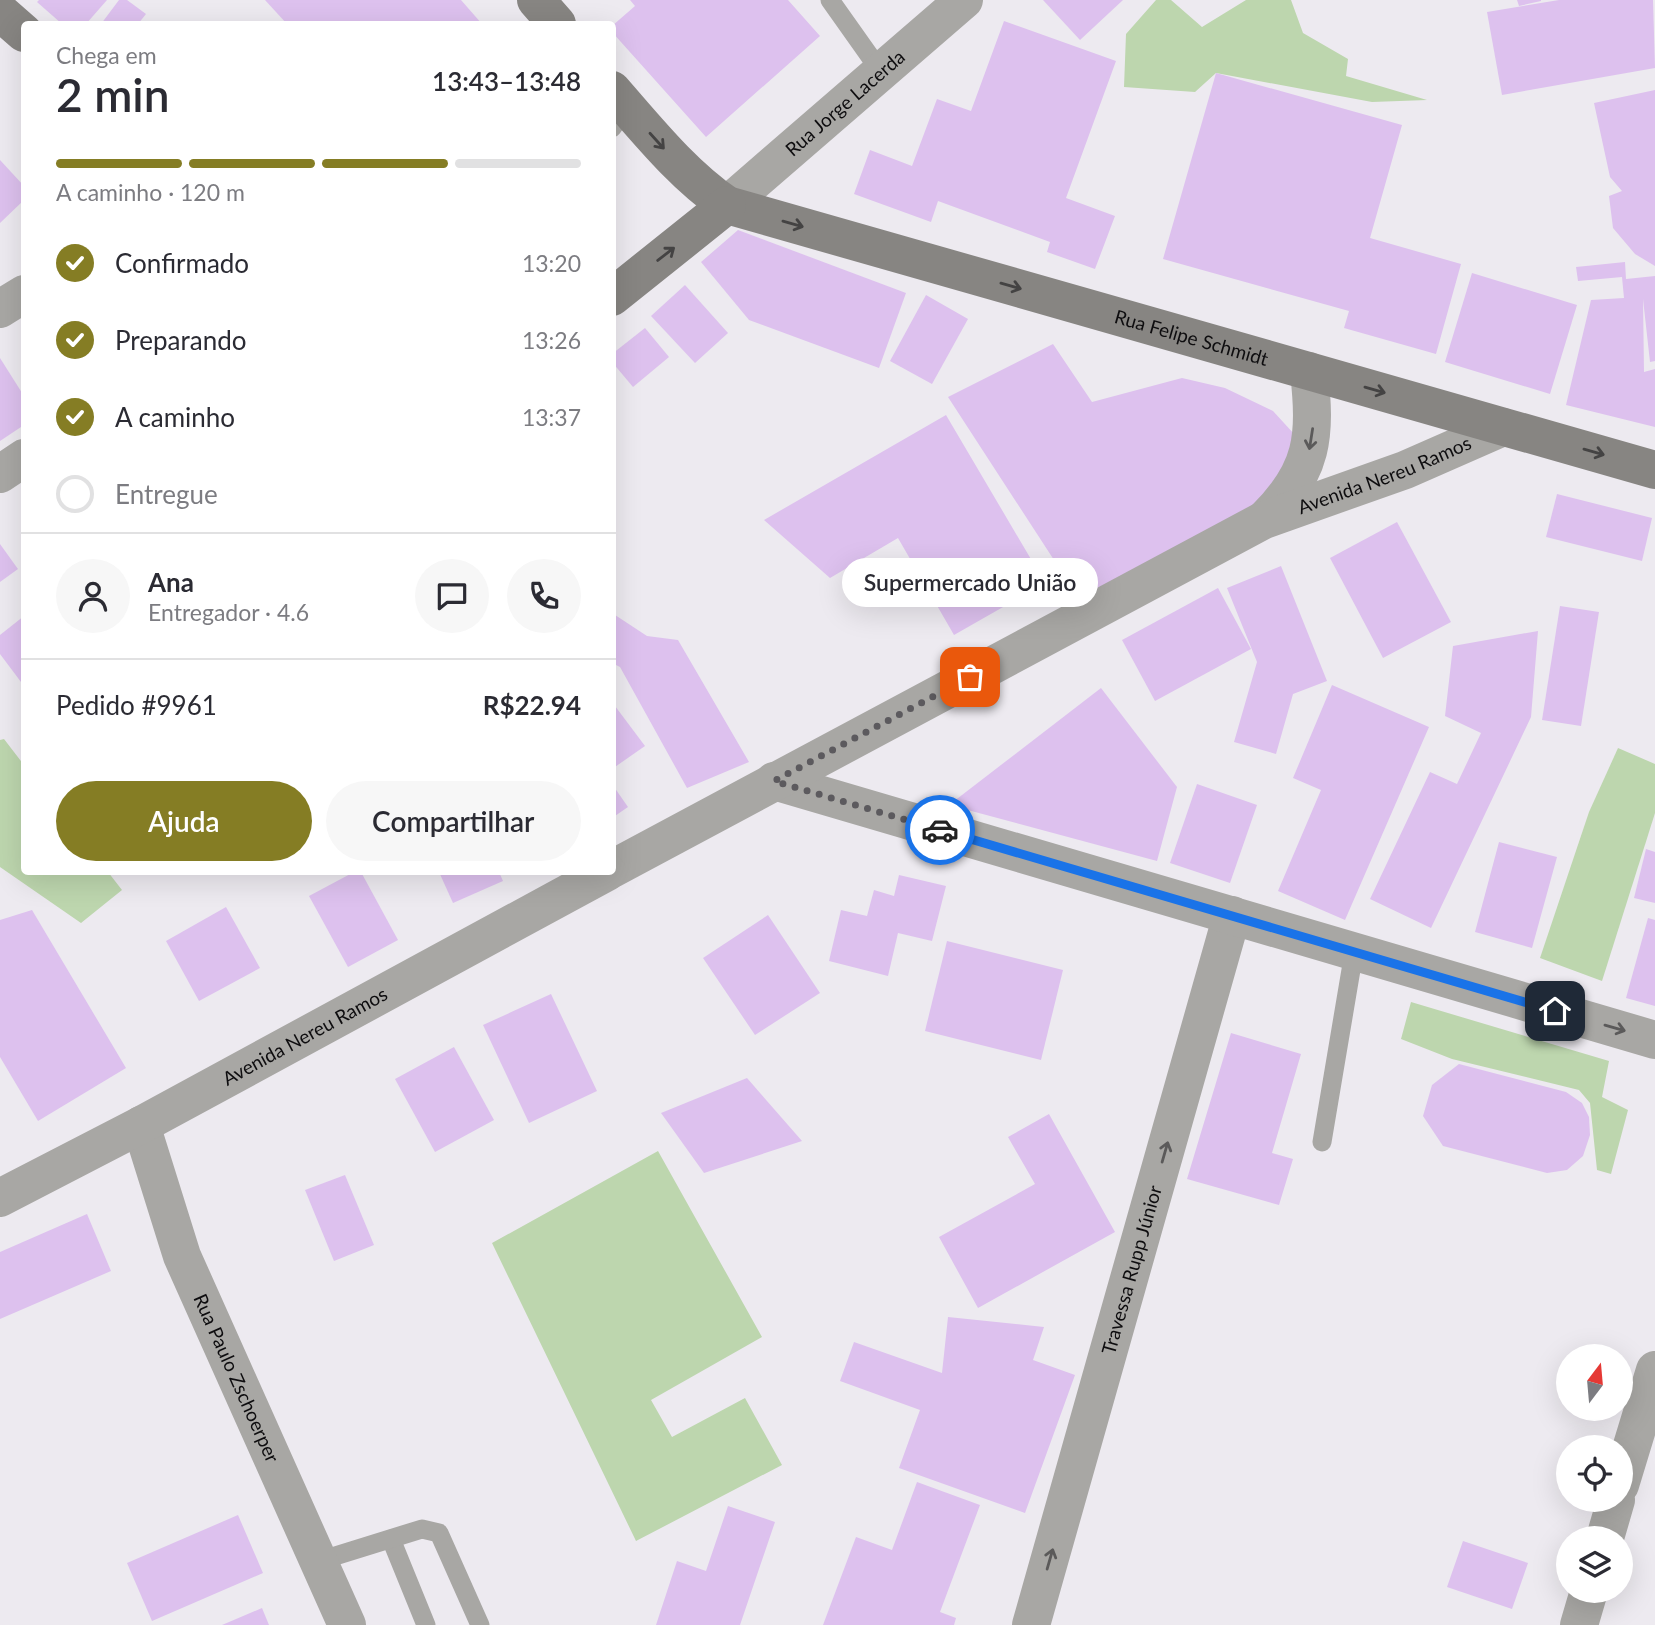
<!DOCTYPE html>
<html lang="pt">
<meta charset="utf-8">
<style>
:root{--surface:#fff;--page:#f7f7f7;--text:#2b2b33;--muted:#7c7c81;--line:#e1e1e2;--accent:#857d24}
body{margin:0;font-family:Lato,sans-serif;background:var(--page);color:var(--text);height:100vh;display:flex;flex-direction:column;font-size:26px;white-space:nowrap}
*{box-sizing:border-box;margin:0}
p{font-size:23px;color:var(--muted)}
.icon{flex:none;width:38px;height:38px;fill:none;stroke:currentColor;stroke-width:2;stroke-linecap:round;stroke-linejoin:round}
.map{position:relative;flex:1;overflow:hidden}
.drawer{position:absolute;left:21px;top:21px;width:595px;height:854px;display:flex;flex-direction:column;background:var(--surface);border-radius:7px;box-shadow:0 7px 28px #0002}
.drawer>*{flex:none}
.needle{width:46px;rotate:16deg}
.controls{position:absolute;left:1556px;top:1344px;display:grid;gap:14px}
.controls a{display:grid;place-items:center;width:77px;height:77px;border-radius:50%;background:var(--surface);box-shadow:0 7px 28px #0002;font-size:35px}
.pin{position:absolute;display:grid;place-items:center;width:60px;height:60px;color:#fff;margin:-30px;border-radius:14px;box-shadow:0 4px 10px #0006}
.courier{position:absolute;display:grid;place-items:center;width:70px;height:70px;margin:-35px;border:5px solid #1a73e8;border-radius:50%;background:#fff;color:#222;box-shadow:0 2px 9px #0007}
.bubble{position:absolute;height:49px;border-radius:24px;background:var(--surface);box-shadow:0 7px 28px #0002;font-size:23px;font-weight:600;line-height:49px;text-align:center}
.summary em{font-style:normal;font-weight:600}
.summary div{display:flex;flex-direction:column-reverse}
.summary{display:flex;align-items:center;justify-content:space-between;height:119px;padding:0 35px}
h1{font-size:46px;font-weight:600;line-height:52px}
.bar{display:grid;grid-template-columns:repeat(4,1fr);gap:10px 7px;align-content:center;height:84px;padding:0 35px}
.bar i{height:9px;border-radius:5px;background:var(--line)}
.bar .selected{background:var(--accent)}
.bar p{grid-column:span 4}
.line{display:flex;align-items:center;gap:18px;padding:0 35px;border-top:2px solid var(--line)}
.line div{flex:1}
.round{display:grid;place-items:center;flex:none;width:74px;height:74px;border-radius:37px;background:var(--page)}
ol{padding:0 35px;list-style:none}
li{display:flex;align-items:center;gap:21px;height:77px}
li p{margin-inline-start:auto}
li .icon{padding:7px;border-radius:50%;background:var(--accent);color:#fff;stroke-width:4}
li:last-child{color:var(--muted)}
li i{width:38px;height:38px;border:4px solid var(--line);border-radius:50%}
.action{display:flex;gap:14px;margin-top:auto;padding:14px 35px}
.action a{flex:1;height:80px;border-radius:42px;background:var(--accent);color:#fff;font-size:28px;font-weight:600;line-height:80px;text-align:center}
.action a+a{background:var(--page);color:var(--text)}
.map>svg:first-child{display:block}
.green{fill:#bdd6ae}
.building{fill:#ddc1ee}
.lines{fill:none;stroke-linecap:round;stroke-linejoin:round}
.service{stroke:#a8a7a4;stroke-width:19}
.minor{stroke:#a8a7a4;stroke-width:38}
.tertiary{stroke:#a8a7a4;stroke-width:38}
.secondary{stroke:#878582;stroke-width:38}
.oneway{stroke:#444343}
.oneway2{stroke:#5b5a5a}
.done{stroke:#5c5a5e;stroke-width:7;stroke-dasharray:0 12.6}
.route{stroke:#1a73e8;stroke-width:9}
.labels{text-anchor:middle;stroke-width:7;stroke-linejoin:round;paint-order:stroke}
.street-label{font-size:19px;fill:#0e0d0f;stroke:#edeaf0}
</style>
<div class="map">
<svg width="1655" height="1625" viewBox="0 0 1655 1625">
<rect width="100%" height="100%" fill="#edeaf0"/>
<g class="green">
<path d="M 1156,0 L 1171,0 L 1202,27 L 1246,0 L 1291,0 L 1303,33 L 1348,59 L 1346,76 L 1427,100 L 1372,102 L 1216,73 L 1195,92 L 1124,87 L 1126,34 Z"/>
<path d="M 4,739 L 24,765 L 24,872 L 108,872 L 122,890 L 81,923 L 0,867 L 0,740 Z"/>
<path d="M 1618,748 L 1655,764 L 1655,813 L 1602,981 L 1540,958 L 1589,812 Z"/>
<path d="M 1411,1002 L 1609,1061 L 1602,1097 L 1628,1110 L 1611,1174 L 1597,1170 L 1590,1103 L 1579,1090 L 1452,1059 L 1401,1039 Z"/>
<path d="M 658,1151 L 762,1337 L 651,1400 L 672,1437 L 745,1398 L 782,1465 L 636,1541 L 492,1243 Z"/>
</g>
<g class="building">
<path d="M 39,0 L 107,0 L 86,24 L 62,24 L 37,2 Z"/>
<path d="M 119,0 L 127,0 L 146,14 L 138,24 L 101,24 Z"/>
<path d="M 265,0 L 461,0 L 482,24 L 287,24 Z"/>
<path d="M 630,0 L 788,0 L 820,36 L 706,137 L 612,32 L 612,26 L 635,6 Z"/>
<path d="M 1043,0 L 1123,0 L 1080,40 Z"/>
<path d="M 1517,0 L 1541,0 L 1541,1 L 1519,6 Z"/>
<path d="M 1559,0 L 1653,0 L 1655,68 L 1502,95 L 1487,12 Z"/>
<path d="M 1004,21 L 1116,61 L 1066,198 L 1115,216 L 1095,269 L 1047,252 L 1050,242 L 938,201 L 931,222 L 854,194 L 870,150 L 912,166 L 937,99 L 971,111 Z"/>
<path d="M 1216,73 L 1402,125 L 1370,238 L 1461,264 L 1436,354 L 1344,328 L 1349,311 L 1163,259 Z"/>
<path d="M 1655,90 L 1655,266 L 1635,254 L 1613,228 L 1609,196 L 1622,191 L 1610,177 L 1594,103 Z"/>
<path d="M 0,160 L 24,186 L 24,200 L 0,223 Z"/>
<path d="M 738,230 L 906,293 L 879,368 L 749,320 L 701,262 Z"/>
<path d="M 1625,262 L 1626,279 L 1655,276 L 1655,361 L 1650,362 L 1643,299 L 1644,372 L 1655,369 L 1655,427 L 1566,405 L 1591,300 L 1624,298 L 1622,277 L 1578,281 L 1576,267 Z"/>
<path d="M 1472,273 L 1577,305 L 1550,394 L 1445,362 Z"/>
<path d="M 685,285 L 728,333 L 695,363 L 651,316 Z"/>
<path d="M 926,295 L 968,319 L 932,384 L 890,361 Z"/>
<path d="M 645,328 L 669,357 L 633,387 L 612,362 L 612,354 Z"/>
<path d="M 1053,344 L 1092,402 L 1182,378 L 1225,388 L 1273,411 L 1295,435 L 1292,486 L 1080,600 L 948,397 Z"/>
<path d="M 0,358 L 24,396 L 24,425 L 0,441 Z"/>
<path d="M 946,415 L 1045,583 L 954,635 L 898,538 L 830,578 L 764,520 Z"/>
<path d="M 1557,494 L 1652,518 L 1642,561 L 1546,537 Z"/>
<path d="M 1397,522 L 1451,622 L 1383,658 L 1330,558 Z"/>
<path d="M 0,544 L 18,569 L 0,582 Z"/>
<path d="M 1281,566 L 1327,681 L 1293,694 L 1276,754 L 1234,742 L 1257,662 L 1227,588 Z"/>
<path d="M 1218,588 L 1251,649 L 1155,701 L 1122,640 Z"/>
<path d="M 1560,606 L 1599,612 L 1581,726 L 1542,720 Z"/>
<path d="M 612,613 L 647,636 L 678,640 L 749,762 L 687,788 L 620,667 L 612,663 Z"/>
<path d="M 24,616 L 24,686 L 0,654 L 0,635 Z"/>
<path d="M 1538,631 L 1531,717 L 1431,928 L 1370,899 L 1430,772 L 1457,784 L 1481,733 L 1445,716 L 1453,646 Z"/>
<path d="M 1332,685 L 1429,727 L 1345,920 L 1278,891 L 1321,790 L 1293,778 Z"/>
<path d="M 1101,688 L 1177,787 L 1157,861 L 949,805 Z"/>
<path d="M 612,702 L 645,746 L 612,769 Z"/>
<path d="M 612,784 L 628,807 L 612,818 Z"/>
<path d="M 1197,784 L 1257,805 L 1230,883 L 1170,863 Z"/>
<path d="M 1499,842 L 1557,857 L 1532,948 L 1475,932 Z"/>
<path d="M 1646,849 L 1655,852 L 1655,903 L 1634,898 Z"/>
<path d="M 354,872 L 361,872 L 398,940 L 348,967 L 309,896 Z"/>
<path d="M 439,872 L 499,872 L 503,881 L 453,903 Z"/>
<path d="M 899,875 L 946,886 L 932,941 L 898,933 L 888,976 L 829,961 L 841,910 L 867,916 L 874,890 L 894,896 Z"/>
<path d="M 226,907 L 260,968 L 199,1001 L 166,941 Z"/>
<path d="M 32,910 L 126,1068 L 38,1121 L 0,1057 L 0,920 Z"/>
<path d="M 768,915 L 820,993 L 755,1035 L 703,958 Z"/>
<path d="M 1648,918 L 1655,920 L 1655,1006 L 1626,998 Z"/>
<path d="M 947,941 L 1063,970 L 1041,1060 L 925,1031 Z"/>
<path d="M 551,994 L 597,1091 L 529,1123 L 483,1025 Z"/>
<path d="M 1231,1033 L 1301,1054 L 1272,1153 L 1293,1159 L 1279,1205 L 1187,1179 Z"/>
<path d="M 454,1047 L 494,1120 L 435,1152 L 395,1079 Z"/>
<path d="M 1459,1064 L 1566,1092 L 1582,1103 L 1589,1117 L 1590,1135 L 1583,1156 L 1567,1170 L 1547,1173 L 1443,1146 L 1423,1116 L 1432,1085 Z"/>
<path d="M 747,1078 L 802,1141 L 704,1173 L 661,1113 Z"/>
<path d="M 1049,1114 L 1115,1232 L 978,1308 L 939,1237 L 1035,1184 L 1008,1137 Z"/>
<path d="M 345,1175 L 374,1245 L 334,1261 L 305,1190 Z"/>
<path d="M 87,1214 L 111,1271 L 0,1319 L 0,1252 Z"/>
<path d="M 948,1317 L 1044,1327 L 1033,1360 L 1075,1375 L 1025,1513 L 899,1468 L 920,1410 L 840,1381 L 854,1342 L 942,1373 Z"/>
<path d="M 917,1482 L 980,1505 L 940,1612 L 956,1618 L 954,1625 L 823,1625 L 856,1537 L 892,1550 Z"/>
<path d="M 728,1506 L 775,1522 L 740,1625 L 656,1625 L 677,1561 L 706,1571 Z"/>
<path d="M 238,1515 L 263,1573 L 152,1621 L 127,1563 Z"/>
<path d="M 1463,1541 L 1528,1563 L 1512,1609 L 1447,1587 Z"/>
<path d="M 262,1608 L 269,1625 L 222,1625 Z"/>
</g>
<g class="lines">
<g class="service">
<path d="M 830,0 L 881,72"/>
<path d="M 612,128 L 627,107"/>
<path d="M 1322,1142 L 1354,952"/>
<path d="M 391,1539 L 426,1625"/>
<path d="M 319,1561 L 422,1529 L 439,1533 L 480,1625"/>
</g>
<g class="minor">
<path d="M 0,309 L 24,294"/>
<path d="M 0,474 L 24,458"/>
<path id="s1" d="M 141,1125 L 182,1256 L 347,1625"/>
<path id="s2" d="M 1031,1625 L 1232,915"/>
</g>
<g class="tertiary">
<path id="s3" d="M 727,205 L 964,0"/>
<path d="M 1265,519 C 1314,471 1316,436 1309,371"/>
<path d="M 774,781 L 1655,1040"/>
<path id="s4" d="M 612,869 L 1264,520 L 1405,470 L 1503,427"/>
<path id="s5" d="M 0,1198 L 141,1125 L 607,872"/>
<path d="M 1620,1485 L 1655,1370"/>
<path d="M 1605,1538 L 1616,1500"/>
<path d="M 1579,1625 L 1589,1591"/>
</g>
<g class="secondary">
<path d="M 536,0 L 557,24"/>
<path d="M 0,12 L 24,33"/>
<path id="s6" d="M 612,90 C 648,131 682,174 727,205 L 1655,470"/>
<path d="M 612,297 L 727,205"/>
</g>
</g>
<defs><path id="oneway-shaft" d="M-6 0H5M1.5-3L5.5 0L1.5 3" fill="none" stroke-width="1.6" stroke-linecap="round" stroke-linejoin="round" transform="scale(1.75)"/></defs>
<g class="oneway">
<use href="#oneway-shaft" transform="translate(657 141) rotate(48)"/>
<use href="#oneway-shaft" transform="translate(793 224) rotate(16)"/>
<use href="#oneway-shaft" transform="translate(666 254) rotate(-38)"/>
<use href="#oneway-shaft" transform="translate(1011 286) rotate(16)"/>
<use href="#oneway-shaft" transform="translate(1375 390) rotate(16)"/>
<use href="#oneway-shaft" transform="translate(1594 452) rotate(16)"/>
</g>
<g class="oneway2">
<use href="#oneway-shaft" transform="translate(1311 439) rotate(99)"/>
<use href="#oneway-shaft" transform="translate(1615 1028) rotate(16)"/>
<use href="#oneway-shaft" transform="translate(1165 1152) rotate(-74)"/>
<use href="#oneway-shaft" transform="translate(1050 1559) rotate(-74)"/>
</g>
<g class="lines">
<path class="done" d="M 940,830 L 774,781 L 970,677"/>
<path class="route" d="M 940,830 L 1555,1011"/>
</g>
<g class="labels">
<g class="street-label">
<text dy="7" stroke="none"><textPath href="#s3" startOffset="156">Rua Jorge Lacerda</textPath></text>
<text dy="7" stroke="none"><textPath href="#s6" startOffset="646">Rua Felipe Schmidt</textPath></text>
<text dy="7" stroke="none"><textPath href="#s4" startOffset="868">Avenida Nereu Ramos</textPath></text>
<text dy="7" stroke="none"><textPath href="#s5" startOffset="345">Avenida Nereu Ramos</textPath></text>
<text dy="7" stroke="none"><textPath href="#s2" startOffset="369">Travessa Rupp Júnior</textPath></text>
<text dy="7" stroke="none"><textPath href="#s1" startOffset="271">Rua Paulo Zschoerper</textPath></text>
</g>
</g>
</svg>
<div class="controls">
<a><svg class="needle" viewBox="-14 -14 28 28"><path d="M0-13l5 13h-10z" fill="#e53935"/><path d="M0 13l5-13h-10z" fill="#7c7c81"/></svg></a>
<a><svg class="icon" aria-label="locate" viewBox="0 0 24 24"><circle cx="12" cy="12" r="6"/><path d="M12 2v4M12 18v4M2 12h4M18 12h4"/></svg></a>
<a><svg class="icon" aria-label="layers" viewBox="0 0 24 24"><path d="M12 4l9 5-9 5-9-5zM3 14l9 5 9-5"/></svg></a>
</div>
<div class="pin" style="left:970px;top:677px;background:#ea580c"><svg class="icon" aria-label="bag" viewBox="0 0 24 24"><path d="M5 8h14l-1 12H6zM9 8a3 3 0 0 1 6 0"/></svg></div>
<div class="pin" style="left:1555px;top:1011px;background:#1f2937"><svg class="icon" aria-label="home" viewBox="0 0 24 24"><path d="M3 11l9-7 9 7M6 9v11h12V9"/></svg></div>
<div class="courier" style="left:940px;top:830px"><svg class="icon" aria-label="car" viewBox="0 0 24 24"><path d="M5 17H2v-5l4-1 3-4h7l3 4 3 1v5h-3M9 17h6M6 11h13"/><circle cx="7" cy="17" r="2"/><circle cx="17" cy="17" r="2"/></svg></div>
<div class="bubble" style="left:842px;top:558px;width:256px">Supermercado União</div>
<section class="drawer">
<div class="summary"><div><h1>2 min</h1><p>Chega em</p></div><em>13:43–13:48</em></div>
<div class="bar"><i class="selected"></i><i class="selected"></i><i class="selected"></i><i></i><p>A caminho · 120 m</p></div>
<ol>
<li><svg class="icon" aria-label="check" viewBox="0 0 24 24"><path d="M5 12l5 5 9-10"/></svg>Confirmado<p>13:20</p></li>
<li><svg class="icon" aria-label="check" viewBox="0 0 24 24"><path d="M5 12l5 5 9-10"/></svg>Preparando<p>13:26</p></li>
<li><svg class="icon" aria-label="check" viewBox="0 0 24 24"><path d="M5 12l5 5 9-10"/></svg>A caminho<p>13:37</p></li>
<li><i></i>Entregue</li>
</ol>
<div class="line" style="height:126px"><a class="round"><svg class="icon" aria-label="person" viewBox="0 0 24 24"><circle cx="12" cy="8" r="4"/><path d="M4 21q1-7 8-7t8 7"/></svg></a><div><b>Ana</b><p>Entregador · 4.6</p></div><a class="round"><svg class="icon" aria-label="chat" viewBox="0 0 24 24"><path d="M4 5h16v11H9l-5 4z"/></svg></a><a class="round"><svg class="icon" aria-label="phone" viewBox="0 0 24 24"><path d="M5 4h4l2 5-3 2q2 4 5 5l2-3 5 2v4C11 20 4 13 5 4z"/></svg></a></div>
<div class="line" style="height:91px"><div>Pedido #9961</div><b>R$22.94</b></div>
<div class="action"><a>Ajuda</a><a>Compartilhar</a></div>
</section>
</div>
